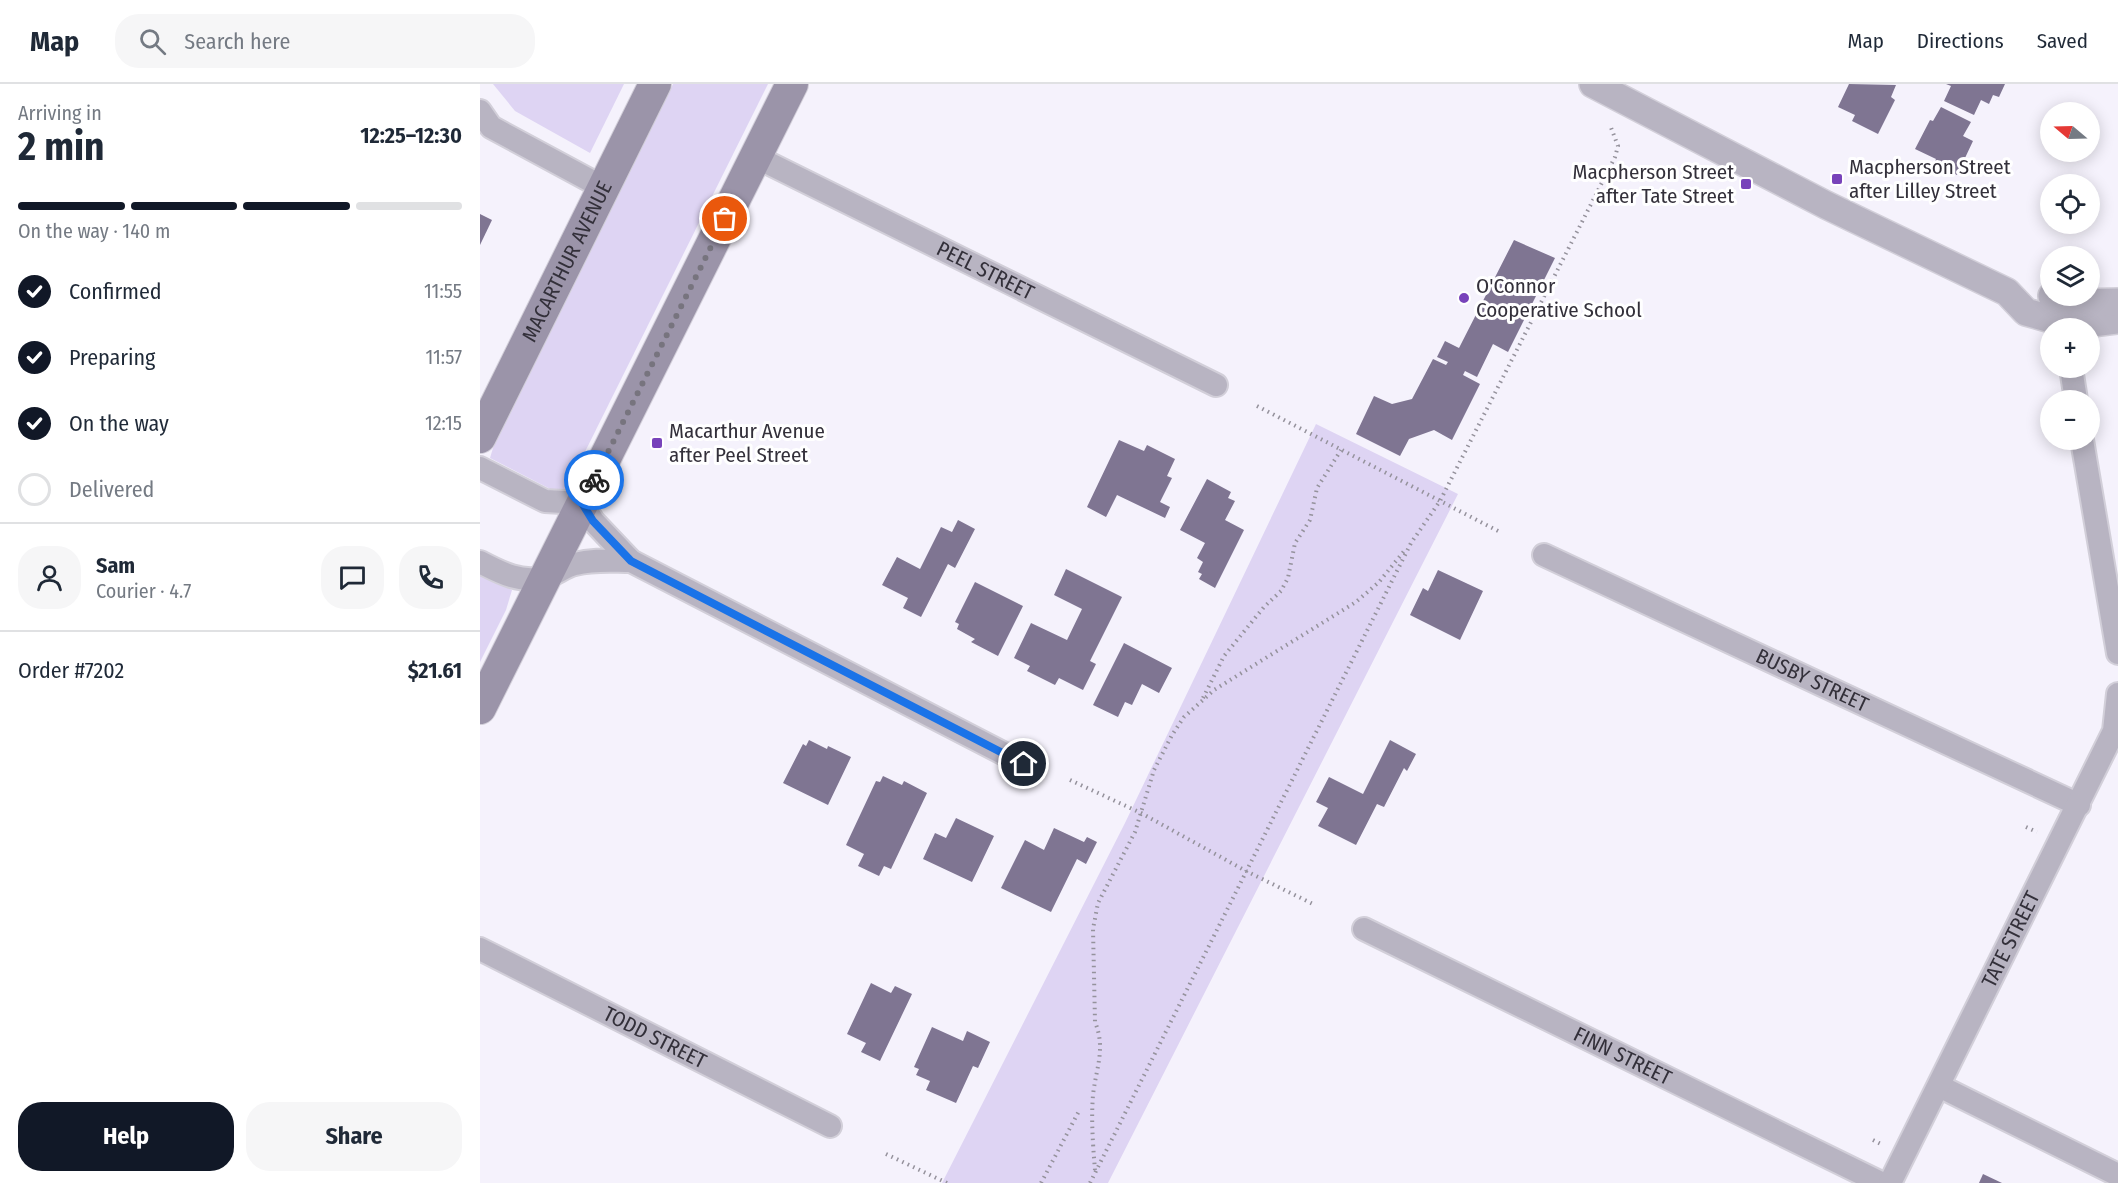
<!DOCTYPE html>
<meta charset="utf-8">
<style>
:root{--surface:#fff;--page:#f6f6f7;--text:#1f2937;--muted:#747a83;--line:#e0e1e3;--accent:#111827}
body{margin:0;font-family:"Fira Sans Condensed",sans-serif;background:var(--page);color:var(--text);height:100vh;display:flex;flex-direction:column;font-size:22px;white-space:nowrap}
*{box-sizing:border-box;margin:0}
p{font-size:20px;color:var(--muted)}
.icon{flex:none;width:33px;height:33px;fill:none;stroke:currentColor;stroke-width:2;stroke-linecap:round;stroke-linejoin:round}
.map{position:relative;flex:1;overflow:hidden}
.sheet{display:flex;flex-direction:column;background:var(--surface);width:480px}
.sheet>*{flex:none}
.needle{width:39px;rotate:289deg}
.controls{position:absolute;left:1560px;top:18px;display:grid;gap:12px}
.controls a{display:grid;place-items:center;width:60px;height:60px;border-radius:50%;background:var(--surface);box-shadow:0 3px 15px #0003;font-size:30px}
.pin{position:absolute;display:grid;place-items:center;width:51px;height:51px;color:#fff;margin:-26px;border:3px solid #fff;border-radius:50%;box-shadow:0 2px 6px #0007}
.courier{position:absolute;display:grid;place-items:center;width:60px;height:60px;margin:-30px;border:4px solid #1a73e8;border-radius:50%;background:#fff;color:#222;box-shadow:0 2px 8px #0007}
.summary em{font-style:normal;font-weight:700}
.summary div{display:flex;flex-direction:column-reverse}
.summary{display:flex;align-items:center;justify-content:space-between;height:102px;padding:0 18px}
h1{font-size:39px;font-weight:700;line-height:45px}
.bar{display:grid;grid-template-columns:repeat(4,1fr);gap:9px 6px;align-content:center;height:72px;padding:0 18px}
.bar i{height:8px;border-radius:4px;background:var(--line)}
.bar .on{background:var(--accent)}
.bar p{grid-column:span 4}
.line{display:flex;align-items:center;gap:15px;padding:0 18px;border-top:2px solid var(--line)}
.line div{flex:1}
.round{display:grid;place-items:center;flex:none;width:63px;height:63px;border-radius:24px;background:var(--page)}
ol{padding:0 18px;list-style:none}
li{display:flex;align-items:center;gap:18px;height:66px}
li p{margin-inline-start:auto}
li .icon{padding:6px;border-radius:50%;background:var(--accent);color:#fff;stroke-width:4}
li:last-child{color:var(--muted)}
li i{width:33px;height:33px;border:3px solid var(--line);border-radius:50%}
.action{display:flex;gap:12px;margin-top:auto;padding:12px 18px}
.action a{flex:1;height:69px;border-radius:24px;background:var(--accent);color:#fff;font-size:24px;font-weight:700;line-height:69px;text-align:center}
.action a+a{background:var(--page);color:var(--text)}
header{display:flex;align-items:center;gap:36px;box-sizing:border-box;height:84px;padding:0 30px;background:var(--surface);border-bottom:2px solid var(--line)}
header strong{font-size:28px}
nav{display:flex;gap:33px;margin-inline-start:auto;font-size:21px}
.search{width:420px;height:54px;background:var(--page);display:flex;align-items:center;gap:15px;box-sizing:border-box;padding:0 21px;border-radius:24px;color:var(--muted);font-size:22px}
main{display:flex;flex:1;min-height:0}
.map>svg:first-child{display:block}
.green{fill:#ded4f3}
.building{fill:#7f7592}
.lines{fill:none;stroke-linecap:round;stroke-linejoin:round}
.minor-casing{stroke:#d2cfd9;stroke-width:26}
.tertiary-casing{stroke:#d2cfd9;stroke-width:30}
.secondary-casing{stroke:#d2cfd9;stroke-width:34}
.path{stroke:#95929c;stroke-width:4;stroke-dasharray:1.5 4.5;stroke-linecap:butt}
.minor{stroke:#b8b4c2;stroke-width:22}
.tertiary{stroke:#b8b4c2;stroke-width:27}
.secondary{stroke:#9b94a9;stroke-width:32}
.done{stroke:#77747e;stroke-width:6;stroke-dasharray:0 10.8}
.route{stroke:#1a73e8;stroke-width:8}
.poi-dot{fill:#7843ba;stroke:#fff;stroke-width:2}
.labels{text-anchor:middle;stroke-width:6;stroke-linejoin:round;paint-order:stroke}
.poi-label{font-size:21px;fill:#33303a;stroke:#fff;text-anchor:start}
.street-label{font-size:21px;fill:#33303a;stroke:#fff}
</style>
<header>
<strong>Map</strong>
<div class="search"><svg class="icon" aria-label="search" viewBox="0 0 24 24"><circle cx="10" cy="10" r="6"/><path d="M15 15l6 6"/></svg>Search here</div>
<nav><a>Map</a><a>Directions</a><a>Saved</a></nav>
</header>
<main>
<section class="sheet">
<div class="summary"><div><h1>2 min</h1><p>Arriving in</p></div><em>12:25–12:30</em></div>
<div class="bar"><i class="on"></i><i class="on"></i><i class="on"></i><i></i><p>On the way · 140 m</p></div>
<ol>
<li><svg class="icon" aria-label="check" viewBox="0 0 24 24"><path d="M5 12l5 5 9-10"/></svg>Confirmed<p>11:55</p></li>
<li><svg class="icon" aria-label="check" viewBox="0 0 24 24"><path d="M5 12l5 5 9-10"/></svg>Preparing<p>11:57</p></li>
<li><svg class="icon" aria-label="check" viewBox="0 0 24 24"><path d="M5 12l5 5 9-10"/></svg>On the way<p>12:15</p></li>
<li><i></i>Delivered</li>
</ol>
<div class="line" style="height:108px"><a class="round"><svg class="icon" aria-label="person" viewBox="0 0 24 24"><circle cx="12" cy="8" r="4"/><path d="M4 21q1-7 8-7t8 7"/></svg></a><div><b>Sam</b><p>Courier · 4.7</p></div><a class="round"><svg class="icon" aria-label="chat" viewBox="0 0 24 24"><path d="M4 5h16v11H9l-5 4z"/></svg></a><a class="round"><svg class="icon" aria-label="phone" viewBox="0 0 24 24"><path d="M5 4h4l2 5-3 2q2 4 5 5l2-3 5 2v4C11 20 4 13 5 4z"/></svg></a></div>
<div class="line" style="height:78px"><div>Order #7202</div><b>$21.61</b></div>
<div class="action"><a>Help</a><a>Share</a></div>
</section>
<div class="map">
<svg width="1638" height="1099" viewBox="0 0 1638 1099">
<rect width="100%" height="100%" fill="#f5f2fc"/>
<g class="green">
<path d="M 13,0 L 144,0 L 110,69 L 35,27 Z"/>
<path d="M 193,0 L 288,0 L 85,408 L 80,410 L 10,374 L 16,354 Z"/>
<path d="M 836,340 L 978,410 L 628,1099 L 462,1099 L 645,739 Z"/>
<path d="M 0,489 L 32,506 L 26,526 L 0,578 Z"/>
</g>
<g class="building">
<path d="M 1369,0 L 1416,1 L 1411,13 L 1415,16 L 1398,50 L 1372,37 L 1375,31 L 1358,23 Z"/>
<path d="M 1466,0 L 1525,0 L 1519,13 L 1513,11 L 1509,20 L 1501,16 L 1494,31 L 1464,17 L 1471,2 Z"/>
<path d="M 1461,23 L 1491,38 L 1483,52 L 1493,57 L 1477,91 L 1454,79 L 1456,75 L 1435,65 L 1450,36 L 1453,37 Z"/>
<path d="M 0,130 L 12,136 L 0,161 Z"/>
<path d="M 1034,156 L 1075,174 L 1028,268 L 1013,260 L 997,293 L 985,287 L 983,291 L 1000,300 L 972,356 L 954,346 L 929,355 L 920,372 L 876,350 L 894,312 L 912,320 L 932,315 L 953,275 L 966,281 L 968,278 L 957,273 L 965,257 L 979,264 Z"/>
<path d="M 639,356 L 664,367 L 667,361 L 695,375 L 687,392 L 692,394 L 680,418 L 690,423 L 685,434 L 637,411 L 626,433 L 607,423 Z"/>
<path d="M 727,395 L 751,408 L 748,414 L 755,417 L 745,436 L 764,446 L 735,504 L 719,495 L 722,490 L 718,488 L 723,478 L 717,474 L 725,459 L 700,446 Z"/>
<path d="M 478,436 L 495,445 L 475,484 L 468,480 L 441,533 L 423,524 L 428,514 L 402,501 L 417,473 L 440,485 L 461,443 L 472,448 Z"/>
<path d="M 586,485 L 642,513 L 610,577 L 616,580 L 603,606 L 579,594 L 575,601 L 547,587 L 550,582 L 534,574 L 551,539 L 587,556 L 602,525 L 574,511 Z"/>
<path d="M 958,486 L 1003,507 L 980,556 L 930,531 L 943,504 L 948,507 Z"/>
<path d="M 495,498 L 543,522 L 518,572 L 491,558 L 495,555 L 477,545 L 479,540 L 475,538 Z"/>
<path d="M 644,559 L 692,584 L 679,609 L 662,600 L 652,621 L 645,618 L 638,633 L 613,621 Z"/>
<path d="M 329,656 L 347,665 L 348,662 L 371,673 L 348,721 L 303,699 L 323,660 L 326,662 Z"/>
<path d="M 910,656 L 936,670 L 927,687 L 924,684 L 904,723 L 897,720 L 876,761 L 838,742 L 848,724 L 836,718 L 849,693 L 883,710 Z"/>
<path d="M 403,692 L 422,701 L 424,697 L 447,709 L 411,785 L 404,782 L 399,792 L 378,782 L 384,770 L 366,761 L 396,697 L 400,698 Z"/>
<path d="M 476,734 L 514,752 L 492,798 L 443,775 L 455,749 L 466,754 Z"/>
<path d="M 574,744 L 604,758 L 607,753 L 617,758 L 606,780 L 597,775 L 571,828 L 521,804 L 545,756 L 564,766 Z"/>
<path d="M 391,899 L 411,909 L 415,902 L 432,910 L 400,977 L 381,968 L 386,959 L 367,950 Z"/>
<path d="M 452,943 L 483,957 L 487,947 L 510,958 L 498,984 L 493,982 L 476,1019 L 446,1006 L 450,997 L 436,991 L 439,985 L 434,983 Z"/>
<path d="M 1503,1090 L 1522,1099 L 1499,1099 Z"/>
</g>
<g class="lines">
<defs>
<g id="minor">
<path d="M 0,27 L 11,43 L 124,104"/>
<path id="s1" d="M 276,73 L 736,301"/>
<path d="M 1591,284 L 1596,316"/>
<path d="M 1602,356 L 1638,569"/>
<path d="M 0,384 L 65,417 L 102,419 L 113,437 L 151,477 L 544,680"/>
<path id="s2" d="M 1064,471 L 1599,721"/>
<path d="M 0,478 C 21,489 42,500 66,493 C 76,490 85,482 95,480 C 114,475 132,477 151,477"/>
<path id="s3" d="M 884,845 L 1401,1099"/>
<path id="s4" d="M 0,865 L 350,1042"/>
<path d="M 1459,1002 L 1638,1091"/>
<path id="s5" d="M 1410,1099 L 1634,647 L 1638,610"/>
</g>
<g id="tertiary">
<path d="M 1113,0 L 1346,121 L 1527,208 L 1546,228 L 1585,239 L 1612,239 L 1638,236"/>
<path d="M 1572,212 L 1602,219 L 1638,218"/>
</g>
<g id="secondary">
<path id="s6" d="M 0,353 L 175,0"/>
<path d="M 0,624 L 312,0"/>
</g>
</defs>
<use href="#minor" class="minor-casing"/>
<use href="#tertiary" class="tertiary-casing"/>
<use href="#secondary" class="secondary-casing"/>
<g class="path">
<path d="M 777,322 L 1022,449"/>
<path d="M 723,614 L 744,572 L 784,523 L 801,507 L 808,494 L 815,459 L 830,436 L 837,404 L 861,366"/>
<path d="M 590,696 L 661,729 L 766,787 L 835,821"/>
<path d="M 1546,743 L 1557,748"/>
<path d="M 1393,1056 L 1403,1061"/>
<path d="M 406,1070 L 467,1099"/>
<path d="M 615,1086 C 613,1062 611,1036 613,1011 C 616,984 626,965 615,938 L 613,845 L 618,819 L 655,748 L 674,686 L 692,651 L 704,633 L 734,606 L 876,518 L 899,498 L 925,466"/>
<path d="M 561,1099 L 599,1027"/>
<path d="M 610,1099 L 931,459 L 960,417 L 1135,73 L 1138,62 L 1130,41"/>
</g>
<use href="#minor" class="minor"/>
<use href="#tertiary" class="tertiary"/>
<use href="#secondary" class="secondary"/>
</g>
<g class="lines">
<path class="done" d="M 114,396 L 245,135"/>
<path class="route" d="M 114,396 L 102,419 L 113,437 L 151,477 L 544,680"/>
</g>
<g class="poi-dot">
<rect x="1351" y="89" width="12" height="12" rx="3"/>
<rect x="1260" y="94" width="12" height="12" rx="3"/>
<circle cx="984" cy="214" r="6"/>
<rect x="171" y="353" width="12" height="12" rx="3"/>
</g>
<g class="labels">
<g class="poi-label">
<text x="1369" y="90">Macpherson Street<tspan x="1369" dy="24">after Lilley Street</tspan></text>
<text x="1254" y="95" text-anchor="end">Macpherson Street<tspan x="1254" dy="24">after Tate Street</tspan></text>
<text x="996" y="209">O'Connor<tspan x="996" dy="24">Cooperative School</tspan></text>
<text x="189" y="354">Macarthur Avenue<tspan x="189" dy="24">after Peel Street</tspan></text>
</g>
<g class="street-label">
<text dy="7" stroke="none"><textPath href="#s6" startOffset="196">MACARTHUR AVENUE</textPath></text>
<text dy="7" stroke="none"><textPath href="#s1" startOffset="256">PEEL STREET</textPath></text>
<text dy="7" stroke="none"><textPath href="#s2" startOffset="296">BUSBY STREET</textPath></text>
<text dy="7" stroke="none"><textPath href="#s5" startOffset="272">TATE STREET</textPath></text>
<text dy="7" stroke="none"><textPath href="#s4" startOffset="196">TODD STREET</textPath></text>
<text dy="7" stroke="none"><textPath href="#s3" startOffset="288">FINN STREET</textPath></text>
</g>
</g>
</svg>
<div class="controls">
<a><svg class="needle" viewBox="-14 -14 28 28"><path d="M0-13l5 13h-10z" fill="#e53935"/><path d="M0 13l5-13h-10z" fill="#747a83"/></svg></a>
<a><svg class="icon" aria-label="locate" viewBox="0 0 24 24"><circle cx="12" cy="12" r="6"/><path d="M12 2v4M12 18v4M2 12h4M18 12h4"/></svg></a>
<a><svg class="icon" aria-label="layers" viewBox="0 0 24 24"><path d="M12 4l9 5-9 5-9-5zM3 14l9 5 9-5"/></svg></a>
<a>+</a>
<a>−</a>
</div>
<div class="pin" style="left:245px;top:135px;background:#ea580c"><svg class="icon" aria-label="bag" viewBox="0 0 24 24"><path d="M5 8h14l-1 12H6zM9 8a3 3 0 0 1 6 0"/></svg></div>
<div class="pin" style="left:544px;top:680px;background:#1f2937"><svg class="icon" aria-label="home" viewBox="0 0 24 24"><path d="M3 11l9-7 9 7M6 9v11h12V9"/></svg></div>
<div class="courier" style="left:114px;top:396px"><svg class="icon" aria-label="bike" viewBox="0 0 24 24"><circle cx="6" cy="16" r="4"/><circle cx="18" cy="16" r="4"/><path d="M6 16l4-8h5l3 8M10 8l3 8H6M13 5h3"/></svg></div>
</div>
</main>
